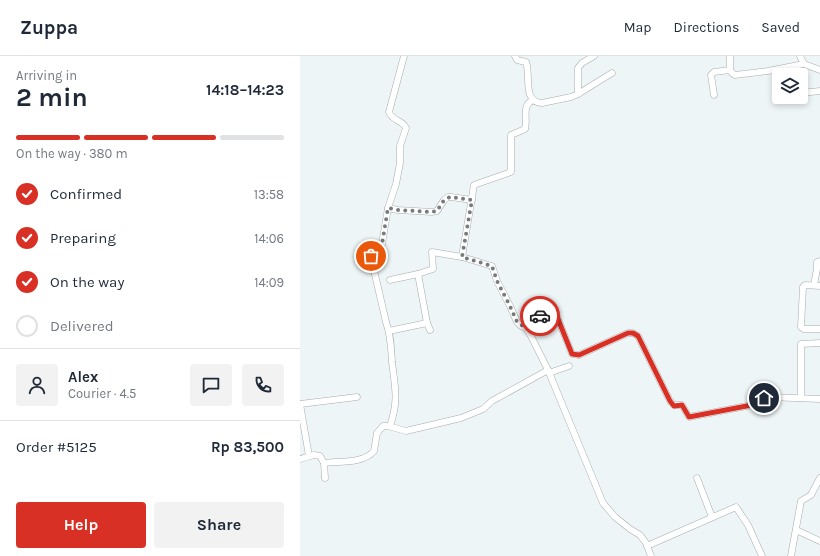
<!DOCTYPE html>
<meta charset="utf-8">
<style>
:root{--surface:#fff;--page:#f2f2f3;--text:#1f2937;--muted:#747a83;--line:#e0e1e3;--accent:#d93025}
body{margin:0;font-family:Karla,sans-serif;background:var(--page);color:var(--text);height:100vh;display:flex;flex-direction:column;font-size:15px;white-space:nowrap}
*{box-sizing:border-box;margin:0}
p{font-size:13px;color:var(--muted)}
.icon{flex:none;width:22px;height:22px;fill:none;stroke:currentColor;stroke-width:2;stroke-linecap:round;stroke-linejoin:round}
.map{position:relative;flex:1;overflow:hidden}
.details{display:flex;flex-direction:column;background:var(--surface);width:300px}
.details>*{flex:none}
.fabs{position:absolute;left:472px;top:12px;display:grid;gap:8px}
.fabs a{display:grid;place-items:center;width:36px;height:36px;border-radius:4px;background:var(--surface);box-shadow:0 2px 6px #0003;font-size:20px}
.pin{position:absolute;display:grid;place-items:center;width:34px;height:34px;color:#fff;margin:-17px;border:2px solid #fff;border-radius:50%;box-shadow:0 1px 4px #0007}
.courier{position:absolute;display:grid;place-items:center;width:40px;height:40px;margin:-20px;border:3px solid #d93025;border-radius:50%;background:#fff;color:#222;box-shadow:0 1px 5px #0007}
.headline em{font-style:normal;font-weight:700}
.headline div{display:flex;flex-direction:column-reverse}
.headline{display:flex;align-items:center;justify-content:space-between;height:68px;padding:0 16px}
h1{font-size:26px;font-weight:700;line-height:30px}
.bar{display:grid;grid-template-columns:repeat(4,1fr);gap:6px 4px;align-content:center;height:48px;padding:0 16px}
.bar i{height:5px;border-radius:3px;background:var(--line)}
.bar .current{background:var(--accent)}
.bar p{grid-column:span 4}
.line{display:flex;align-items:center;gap:10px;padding:0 16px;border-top:1px solid var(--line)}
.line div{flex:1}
.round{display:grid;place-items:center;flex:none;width:42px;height:42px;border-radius:4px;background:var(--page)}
ol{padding:0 16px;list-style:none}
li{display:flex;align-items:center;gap:12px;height:44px}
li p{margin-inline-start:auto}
li .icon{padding:4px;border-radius:50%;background:var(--accent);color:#fff;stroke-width:4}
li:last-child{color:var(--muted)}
li i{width:22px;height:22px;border:2px solid var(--line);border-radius:50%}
.cta{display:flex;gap:8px;margin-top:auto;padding:8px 16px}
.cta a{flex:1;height:46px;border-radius:4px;background:var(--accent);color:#fff;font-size:16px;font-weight:700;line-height:46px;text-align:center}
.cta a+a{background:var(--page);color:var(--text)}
header{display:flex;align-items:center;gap:24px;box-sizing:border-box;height:56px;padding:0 20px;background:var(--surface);border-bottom:1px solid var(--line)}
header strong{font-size:19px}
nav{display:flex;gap:22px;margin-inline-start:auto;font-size:14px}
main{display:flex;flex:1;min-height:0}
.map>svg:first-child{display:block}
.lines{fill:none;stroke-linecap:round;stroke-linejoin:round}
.street-casing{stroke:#a5acad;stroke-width:7}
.street{stroke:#fff;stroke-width:6}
.done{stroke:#777b7c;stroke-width:4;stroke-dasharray:0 7.2}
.route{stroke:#d93025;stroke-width:5}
</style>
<header>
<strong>Zuppa</strong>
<nav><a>Map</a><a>Directions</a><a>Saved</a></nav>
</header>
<main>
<section class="details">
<div class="headline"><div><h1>2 min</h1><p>Arriving in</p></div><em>14:18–14:23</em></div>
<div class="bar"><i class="current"></i><i class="current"></i><i class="current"></i><i></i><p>On the way · 380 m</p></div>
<ol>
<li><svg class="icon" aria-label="check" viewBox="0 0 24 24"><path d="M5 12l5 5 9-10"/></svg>Confirmed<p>13:58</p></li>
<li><svg class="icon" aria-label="check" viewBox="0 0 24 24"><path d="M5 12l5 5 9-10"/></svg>Preparing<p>14:06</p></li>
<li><svg class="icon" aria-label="check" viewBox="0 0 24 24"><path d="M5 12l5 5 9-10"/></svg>On the way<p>14:09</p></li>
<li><i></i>Delivered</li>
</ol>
<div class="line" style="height:72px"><a class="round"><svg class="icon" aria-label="person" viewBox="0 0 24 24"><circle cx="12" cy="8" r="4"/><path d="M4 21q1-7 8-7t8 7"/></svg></a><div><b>Alex</b><p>Courier · 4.5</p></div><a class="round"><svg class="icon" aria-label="chat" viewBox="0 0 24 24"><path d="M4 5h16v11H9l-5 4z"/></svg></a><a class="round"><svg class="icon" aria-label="phone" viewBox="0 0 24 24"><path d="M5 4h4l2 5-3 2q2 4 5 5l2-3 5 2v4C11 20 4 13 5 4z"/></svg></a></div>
<div class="line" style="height:52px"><div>Order #5125</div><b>Rp 83,500</b></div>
<div class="cta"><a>Help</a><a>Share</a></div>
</section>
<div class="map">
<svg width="520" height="500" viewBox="0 0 520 500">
<rect width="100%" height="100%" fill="#eef5f6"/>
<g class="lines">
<defs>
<g id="street">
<path d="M 104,0 L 89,56 C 92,65 103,64 106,72 L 100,90 L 100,107 L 96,128 L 88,152 L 98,154 L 132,156 L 137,155 L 144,144 L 148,141 L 151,141 L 172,144"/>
<path d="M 215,0 L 217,4 L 226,6 C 231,19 222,46 242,47 L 271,41 L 278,38 L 278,12 L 282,7 L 294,0"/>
<path d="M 500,0 L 504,8 L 520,14"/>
<path d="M 430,14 L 432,17 L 435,19 L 468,15 L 504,8"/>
<path d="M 501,37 L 520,35"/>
<path d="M 278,38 L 312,17"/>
<path d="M 414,39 L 411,19 L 414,16 L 430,14 L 430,0"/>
<path d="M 88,152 L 82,188 L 70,197 L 86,266 C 91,280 91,291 92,306 C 95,332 99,344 90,370"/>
<path d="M 162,201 L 174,129 L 211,116 L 211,79 L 225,73 C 228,62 221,50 233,44"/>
<path d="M 90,224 L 118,218"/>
<path d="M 514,229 L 517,213 L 517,206 L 520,205"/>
<path d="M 520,230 L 505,229 L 503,231 L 501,271 L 504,273 L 520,273"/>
<path d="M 226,272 L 240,260 L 254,258 L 258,263 L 272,298 L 279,299 L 328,277 L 333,277 L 338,280 L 370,345 L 374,349 L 382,349 L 389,361 L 452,349 L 459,347 L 464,342 L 468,341 L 520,343"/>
<path d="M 130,274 L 127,267 L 118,218 L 133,213 L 132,196 L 162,201 L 192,210 L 197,225 L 210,250 L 217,266 L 221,270 L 226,272 L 231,280 L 248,314 L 303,447 L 315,461 L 330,473 L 340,479 L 346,487 L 351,500"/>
<path d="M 89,275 L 127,267"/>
<path d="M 249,317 L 269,310"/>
<path d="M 501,342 L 501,288 L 520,287"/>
<path d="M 0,348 L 57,341"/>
<path d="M 0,348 L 9,400"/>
<path d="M 0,403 L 14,399 L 20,400 L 24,407 L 25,422"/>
<path d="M 24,407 C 39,405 63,408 74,395 L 77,377 L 83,370 L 88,370 L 106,375 L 161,362 L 183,353 L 192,345 L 248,314"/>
<path d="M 397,422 L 412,461"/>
<path d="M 496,474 L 520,485"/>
<path d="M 347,490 L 436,451 L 448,469 L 462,500"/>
<path d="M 491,500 L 501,445 L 511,439 L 520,422"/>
</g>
</defs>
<use href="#street" class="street-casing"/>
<use href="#street" class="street"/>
</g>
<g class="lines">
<path class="done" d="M 71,200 L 71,195 L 82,188 L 88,152 L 98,154 L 132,156 L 137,155 L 144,144 L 150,141 L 172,144 L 162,201 L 192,210 L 197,225 L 210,250 L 217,266 L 226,272 L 240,260"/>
<path class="route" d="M 240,260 L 254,258 L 258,263 L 272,298 L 279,299 L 328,277 L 333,277 L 338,280 L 370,345 L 374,350 L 382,349 L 389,361 L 452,349 L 459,347 L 464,342"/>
</g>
</svg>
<div class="fabs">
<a><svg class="icon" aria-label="layers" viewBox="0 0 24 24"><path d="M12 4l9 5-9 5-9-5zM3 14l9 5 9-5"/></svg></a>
</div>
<div class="pin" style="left:71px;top:200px;background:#ea580c"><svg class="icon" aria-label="bag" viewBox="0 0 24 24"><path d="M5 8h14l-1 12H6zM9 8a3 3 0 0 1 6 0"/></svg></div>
<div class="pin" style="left:464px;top:342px;background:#1f2937"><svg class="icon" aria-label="home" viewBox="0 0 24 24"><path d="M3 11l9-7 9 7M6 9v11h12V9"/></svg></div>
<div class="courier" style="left:240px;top:260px"><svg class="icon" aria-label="car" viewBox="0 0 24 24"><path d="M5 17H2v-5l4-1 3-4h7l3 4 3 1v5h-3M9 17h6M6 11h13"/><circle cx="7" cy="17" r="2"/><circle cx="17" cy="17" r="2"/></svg></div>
</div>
</main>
